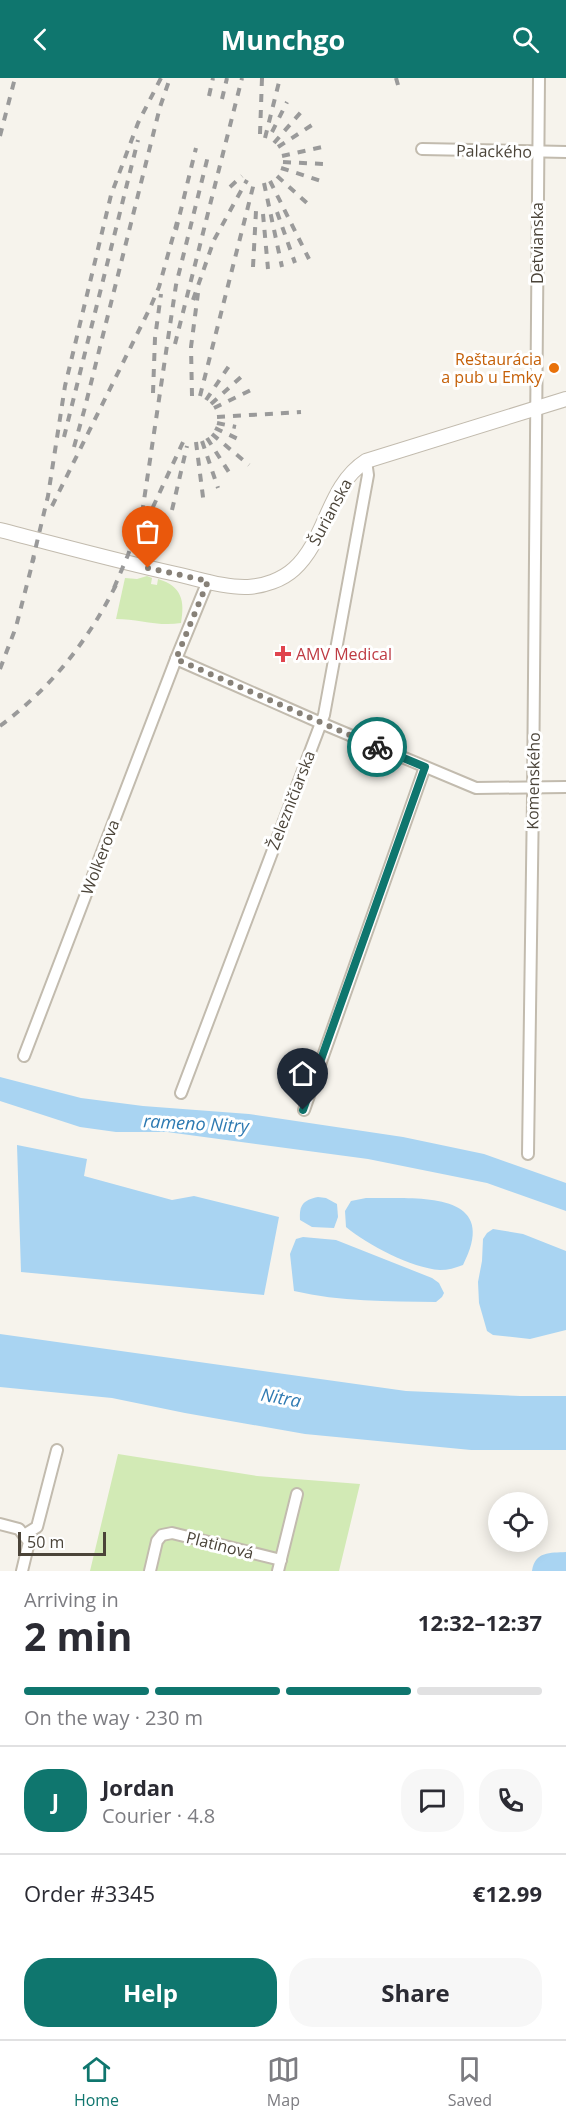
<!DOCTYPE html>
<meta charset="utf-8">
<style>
:root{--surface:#fff;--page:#f7f7f7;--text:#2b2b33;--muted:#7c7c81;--line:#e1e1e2;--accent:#0f766e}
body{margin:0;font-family:"Open Sans",sans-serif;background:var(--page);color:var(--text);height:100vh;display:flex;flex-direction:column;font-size:22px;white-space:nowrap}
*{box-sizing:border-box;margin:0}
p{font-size:20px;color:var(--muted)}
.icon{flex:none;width:33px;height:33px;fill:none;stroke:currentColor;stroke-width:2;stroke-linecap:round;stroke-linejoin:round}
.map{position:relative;height:1493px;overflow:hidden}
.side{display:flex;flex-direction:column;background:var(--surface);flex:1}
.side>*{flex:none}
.fabs{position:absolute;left:488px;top:1414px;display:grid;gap:12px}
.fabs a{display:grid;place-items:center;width:60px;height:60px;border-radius:50%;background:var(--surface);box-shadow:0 3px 15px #0003;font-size:30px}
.scale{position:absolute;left:18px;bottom:15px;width:88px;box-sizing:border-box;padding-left:6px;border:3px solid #4b4439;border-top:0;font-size:16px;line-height:21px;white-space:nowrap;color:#4b4439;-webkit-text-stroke:4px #fff;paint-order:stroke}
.pin{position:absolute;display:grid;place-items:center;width:51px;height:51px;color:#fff;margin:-62px -26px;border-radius:50% 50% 50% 0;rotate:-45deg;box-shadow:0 0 6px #0007}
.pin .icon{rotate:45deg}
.courier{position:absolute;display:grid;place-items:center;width:60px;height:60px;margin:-30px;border:4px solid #0f766e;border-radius:50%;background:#fff;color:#222;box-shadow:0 2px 8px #0007}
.head em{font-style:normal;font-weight:700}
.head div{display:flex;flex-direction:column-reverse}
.head{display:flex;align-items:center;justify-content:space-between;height:102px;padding:0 24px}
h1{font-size:39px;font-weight:700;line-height:45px}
.bar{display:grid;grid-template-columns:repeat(4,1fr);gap:9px 6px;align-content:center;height:72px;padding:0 24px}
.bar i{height:8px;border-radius:4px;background:var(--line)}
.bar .selected{background:var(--accent)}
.bar p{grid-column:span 4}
.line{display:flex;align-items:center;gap:15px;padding:0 24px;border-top:2px solid var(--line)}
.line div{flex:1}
.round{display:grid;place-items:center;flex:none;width:63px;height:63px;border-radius:24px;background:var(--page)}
.primary-button{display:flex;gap:12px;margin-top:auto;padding:12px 24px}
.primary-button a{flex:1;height:69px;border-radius:24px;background:var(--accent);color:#fff;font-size:24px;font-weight:700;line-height:69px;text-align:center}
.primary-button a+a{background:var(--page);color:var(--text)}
header{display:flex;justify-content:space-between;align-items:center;height:78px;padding:0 24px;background:var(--accent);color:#fff;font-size:27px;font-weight:700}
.dock{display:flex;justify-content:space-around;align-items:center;height:84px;border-top:2px solid var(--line);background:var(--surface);font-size:16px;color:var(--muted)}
.dock a{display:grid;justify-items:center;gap:3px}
.dock .selected{color:var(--accent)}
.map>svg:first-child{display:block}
.green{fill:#d2eab5}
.water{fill:#a9d4f2}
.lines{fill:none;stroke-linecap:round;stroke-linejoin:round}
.minor-casing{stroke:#c2bbae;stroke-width:14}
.tertiary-casing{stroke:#c2bbae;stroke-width:16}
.minor{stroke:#fff;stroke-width:10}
.tertiary{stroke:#fff;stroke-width:14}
.rail{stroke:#9a9a9a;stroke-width:4;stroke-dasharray:8 8;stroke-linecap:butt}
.done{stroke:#878178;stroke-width:6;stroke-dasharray:0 10.8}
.route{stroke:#0f766e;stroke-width:8}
.food-dot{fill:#e8710a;stroke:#fff;stroke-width:2}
.health-dot{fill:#e0444e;stroke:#fff;stroke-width:2}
.labels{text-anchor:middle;stroke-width:6;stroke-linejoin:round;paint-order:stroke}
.street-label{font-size:16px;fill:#4b4439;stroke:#fff}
.food-label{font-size:16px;fill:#c56008;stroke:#fff;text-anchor:end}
.health-label{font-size:16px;fill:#be3a42;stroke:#fff;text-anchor:start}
.water-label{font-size:18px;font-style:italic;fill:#2e7ab2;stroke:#fff}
</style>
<header><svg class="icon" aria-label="back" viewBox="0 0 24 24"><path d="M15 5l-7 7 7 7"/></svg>Munchgo<svg class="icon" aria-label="search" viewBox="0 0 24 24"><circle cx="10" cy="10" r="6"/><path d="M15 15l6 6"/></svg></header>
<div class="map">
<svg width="566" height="1493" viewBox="0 0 566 1493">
<rect width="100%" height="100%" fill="#f6f3ec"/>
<g class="green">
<path d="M 147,498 L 152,500 L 151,506 L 157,507 L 158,501 C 182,508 185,523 181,545 C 159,549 138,541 116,541 L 125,500 L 137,501 Z"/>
<path d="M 118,1376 L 257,1398 L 360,1406 L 339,1493 L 90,1493 Z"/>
</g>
<g class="water">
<path d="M 0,999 L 81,1020 L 143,1028 L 249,1036 L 403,1059 L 484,1076 L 566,1105 L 566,1133 L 487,1105 L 368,1081 L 167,1054 L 116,1054 L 80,1049 L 0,1023 Z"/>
<path d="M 17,1067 L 87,1081 L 84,1098 L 172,1122 L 194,1118 L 279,1139 L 264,1217 L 21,1194 Z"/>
<path d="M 318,1119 L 326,1120 L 337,1126 L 338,1139 L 334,1150 L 312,1149 L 300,1142 C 299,1127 303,1122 318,1119 Z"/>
<path d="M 366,1120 C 412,1121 503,1110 463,1187 C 455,1190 448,1192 440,1192 C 411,1190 368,1167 346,1149 L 345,1133 L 351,1123 Z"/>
<path d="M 493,1151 L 523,1156 L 566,1173 L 566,1252 L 530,1261 L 493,1257 L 487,1253 L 479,1225 L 478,1204 L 482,1183 L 483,1161 L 487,1155 Z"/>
<path d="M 303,1159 L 336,1162 L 432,1200 L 439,1205 L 444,1215 L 442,1219 L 436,1224 C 388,1223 340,1224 294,1213 L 290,1176 L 296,1161 Z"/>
<path d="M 0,1256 L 406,1313 L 520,1318 L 566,1318 L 566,1372 L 471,1372 L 305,1356 L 185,1335 L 112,1320 L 0,1309 Z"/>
<path d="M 566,1474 L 566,1493 L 532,1493 C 535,1473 550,1475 566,1474 Z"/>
</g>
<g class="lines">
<defs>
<g id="minor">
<path d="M 422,71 L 566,74"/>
<path d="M 208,503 L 176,581 L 321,645 L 476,710 L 566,709"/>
<path d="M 24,978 L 176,581"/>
<path d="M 181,1015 L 324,637 L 368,397 L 366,383"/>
<path d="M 304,1032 L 425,689"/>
<path d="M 528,1076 L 533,720 L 539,0"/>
<path d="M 0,1446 L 19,1451 L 29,1464 L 22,1493"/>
<path d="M 24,1457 L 37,1449 L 57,1372"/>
<path d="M 150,1493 L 157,1463 L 162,1457 L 172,1455 L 281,1482"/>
<path d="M 278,1493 L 297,1416"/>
</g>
<path id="tertiary" d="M 0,452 C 59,467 117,483 176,496 C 199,501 225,510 248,509 C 264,508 282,502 294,491 C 327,461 327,408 366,383 L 566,321"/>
</defs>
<use href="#minor" class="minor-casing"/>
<use href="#tertiary" class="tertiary-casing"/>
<use href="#minor" class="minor"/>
<use href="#tertiary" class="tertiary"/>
<g class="rail">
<path d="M 396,0 L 398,7"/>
<path d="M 209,18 L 213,0"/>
<path d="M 222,21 L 227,0"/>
<path d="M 272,54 L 287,24"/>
<path d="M 260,56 L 262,0"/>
<path d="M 0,58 L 15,0"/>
<path d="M 265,60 L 280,0"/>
<path d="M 274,65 L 301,34"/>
<path d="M 278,69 L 312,47"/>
<path d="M 282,78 L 322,69"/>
<path d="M 283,84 L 323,86"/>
<path d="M 281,90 L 321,103"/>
<path d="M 277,98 L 308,126"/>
<path d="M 270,103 L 309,181"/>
<path d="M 264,105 L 282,189"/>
<path d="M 230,109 L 242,98"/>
<path d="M 277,134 L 295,185"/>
<path d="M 263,136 L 268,191"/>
<path d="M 176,152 L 196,70"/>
<path d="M 253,189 L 256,133"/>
<path d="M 193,222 L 214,162 L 247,102"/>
<path d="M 175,266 L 242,0"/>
<path d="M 153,315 L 155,260 L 161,216"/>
<path d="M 192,318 L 191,269 L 198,215"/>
<path d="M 200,318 L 254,105"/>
<path d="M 206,322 L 229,288"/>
<path d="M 211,326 L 241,299"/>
<path d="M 214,330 L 251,312"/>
<path d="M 217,339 L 301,334"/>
<path d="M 217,345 L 236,349"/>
<path d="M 215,350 L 238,361"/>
<path d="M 212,356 L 249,387"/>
<path d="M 64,359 L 138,62"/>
<path d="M 207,360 L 232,399"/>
<path d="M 202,363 L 218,410"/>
<path d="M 196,364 L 204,427"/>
<path d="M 74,369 L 84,333 L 160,29 L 170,0"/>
<path d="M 52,428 L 150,230 L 159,209 L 177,144"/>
<path d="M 172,432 L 187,368"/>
<path d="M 146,444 L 184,362"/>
<path d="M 32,485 L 48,418 L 65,308 L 111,117 L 138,45 L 161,0"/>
<path d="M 114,510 L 128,477 L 143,429 L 176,207 L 209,74"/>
<path d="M 0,591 L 16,549 L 34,479"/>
<path d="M 0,648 C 52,609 89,562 118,503"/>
</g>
</g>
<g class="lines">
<path class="done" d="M 148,490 L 208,503 L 176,581 L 377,669"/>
<path class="route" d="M 303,1032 L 425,689 L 377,669"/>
</g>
<circle class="food-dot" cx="554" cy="290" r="6"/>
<path class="health-dot" d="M280 567h6v6h6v6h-6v6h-6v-6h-6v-6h6z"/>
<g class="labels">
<g class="street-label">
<text transform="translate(494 73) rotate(1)" y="6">Palackého</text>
<text transform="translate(537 165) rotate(-90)" y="6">Detvianska</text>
<text transform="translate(330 434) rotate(-62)" y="6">Šurianska</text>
<text transform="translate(533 703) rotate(-89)" y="6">Komenského</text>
<text transform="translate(291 722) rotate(-69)" y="6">Železničiarska</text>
<text transform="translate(100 779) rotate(-69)" y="6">Wolkerova</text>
<text transform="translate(220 1467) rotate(14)" y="6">Platinová</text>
</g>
<g class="food-label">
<text x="542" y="287">Reštaurácia<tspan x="542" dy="18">a pub u Emky</tspan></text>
</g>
<g class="health-label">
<text x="296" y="582">AMV Medical</text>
</g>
<g class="water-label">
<text transform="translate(196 1046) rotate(3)" y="6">rameno Nitry</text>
<text transform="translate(281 1320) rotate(10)" y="6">Nitra</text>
</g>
</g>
</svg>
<div class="fabs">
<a><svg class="icon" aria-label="locate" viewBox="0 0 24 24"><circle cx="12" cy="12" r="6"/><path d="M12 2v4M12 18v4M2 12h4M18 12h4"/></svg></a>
</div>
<div class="scale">50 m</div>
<div class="pin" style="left:148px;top:490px;background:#ea580c"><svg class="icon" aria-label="bag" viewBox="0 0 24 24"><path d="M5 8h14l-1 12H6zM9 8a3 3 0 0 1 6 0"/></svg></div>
<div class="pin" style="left:303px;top:1032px;background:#1f2937"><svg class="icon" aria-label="home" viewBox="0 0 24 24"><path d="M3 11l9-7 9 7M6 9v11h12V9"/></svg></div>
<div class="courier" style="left:377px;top:669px"><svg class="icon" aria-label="bike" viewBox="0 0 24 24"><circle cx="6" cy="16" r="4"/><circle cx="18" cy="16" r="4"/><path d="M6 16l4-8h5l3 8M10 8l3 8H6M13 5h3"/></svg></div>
</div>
<section class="side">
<div class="head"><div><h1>2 min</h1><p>Arriving in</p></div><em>12:32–12:37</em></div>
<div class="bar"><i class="selected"></i><i class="selected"></i><i class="selected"></i><i></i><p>On the way · 230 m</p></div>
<div class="line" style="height:108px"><b class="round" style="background:var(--accent);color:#fff">J</b><div><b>Jordan</b><p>Courier · 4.8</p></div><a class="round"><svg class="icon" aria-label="chat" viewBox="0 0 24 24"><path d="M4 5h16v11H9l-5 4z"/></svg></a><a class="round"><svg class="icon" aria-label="phone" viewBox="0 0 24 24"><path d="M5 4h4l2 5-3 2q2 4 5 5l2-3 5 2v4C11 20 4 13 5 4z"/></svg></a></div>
<div class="line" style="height:78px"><div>Order #3345</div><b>€12.99</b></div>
<div class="primary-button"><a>Help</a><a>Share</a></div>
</section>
<nav class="dock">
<a class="selected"><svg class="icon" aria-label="home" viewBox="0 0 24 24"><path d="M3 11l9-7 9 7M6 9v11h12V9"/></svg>Home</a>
<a><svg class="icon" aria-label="map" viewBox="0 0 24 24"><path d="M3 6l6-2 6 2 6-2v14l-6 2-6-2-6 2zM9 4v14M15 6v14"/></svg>Map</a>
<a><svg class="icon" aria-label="saved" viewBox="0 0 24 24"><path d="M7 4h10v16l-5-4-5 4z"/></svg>Saved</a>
</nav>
